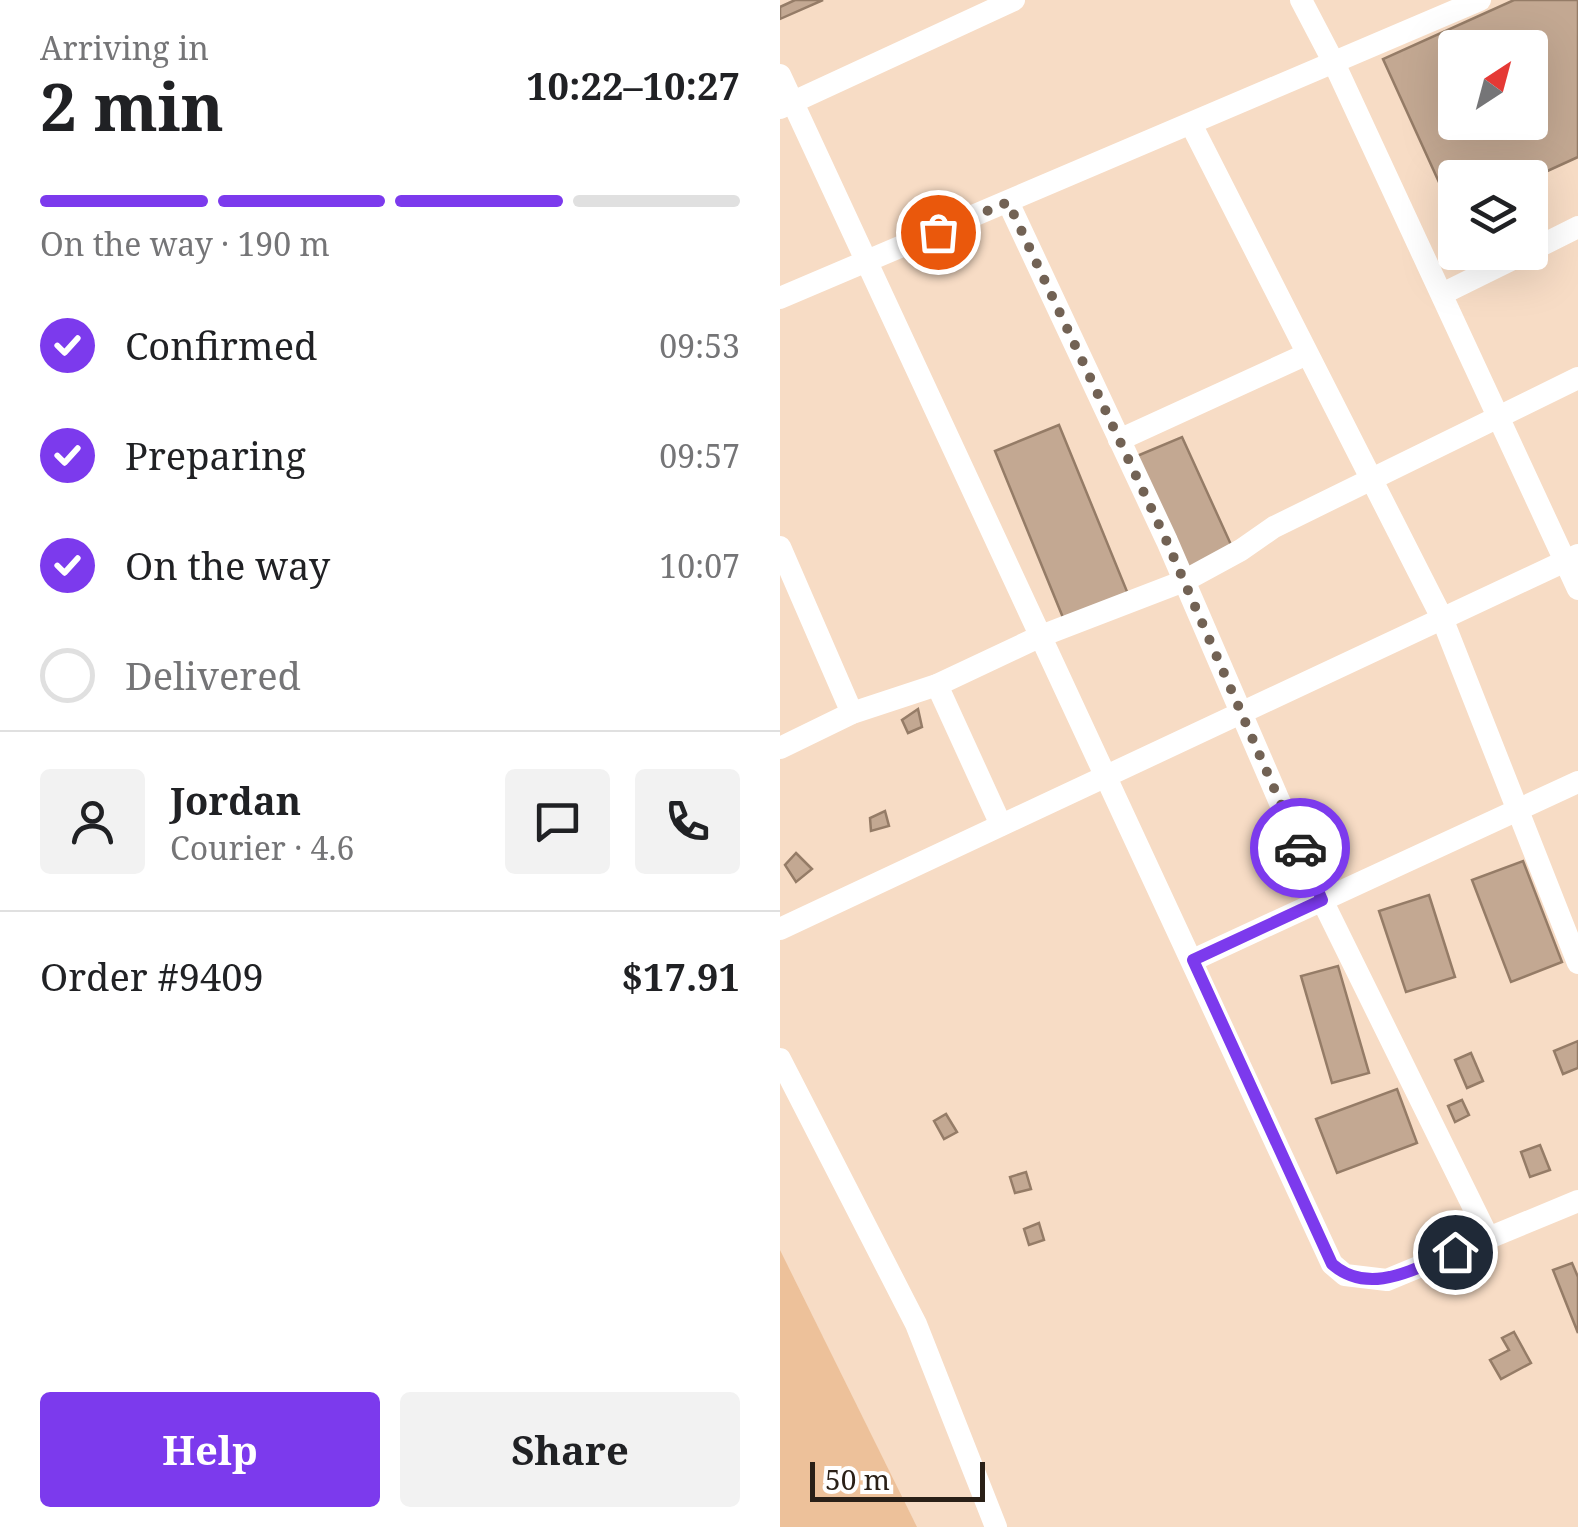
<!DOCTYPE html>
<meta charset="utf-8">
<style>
:root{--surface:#fff;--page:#f2f2f2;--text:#202124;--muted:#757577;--line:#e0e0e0;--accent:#7c3aed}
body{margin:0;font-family:"Noto Serif",serif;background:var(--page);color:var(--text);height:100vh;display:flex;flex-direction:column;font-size:38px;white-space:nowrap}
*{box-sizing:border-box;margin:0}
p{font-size:32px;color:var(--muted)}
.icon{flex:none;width:55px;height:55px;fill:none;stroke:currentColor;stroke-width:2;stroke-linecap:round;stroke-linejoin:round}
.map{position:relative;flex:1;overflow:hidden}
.sheet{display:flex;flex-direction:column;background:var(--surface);width:780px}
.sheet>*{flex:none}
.needle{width:65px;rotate:36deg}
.controls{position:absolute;left:658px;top:30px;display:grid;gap:20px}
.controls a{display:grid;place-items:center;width:110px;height:110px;border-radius:10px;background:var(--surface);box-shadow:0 10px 40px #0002;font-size:50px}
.scale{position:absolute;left:30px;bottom:25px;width:175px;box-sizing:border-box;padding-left:10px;border:5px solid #2a2017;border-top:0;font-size:28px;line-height:35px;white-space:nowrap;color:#2a2017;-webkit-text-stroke:8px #fff;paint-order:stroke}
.pin{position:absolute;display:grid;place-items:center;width:85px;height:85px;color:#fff;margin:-42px;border:5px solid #fff;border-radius:50%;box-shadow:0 2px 10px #0007}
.courier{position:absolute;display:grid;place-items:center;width:100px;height:100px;margin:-50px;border:8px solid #7c3aed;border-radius:50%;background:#fff;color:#222;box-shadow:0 2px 12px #0007}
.headline em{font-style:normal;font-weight:700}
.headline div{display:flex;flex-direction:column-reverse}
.headline{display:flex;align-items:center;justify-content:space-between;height:170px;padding:0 40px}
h1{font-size:65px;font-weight:700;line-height:75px}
.bar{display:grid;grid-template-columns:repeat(4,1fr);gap:15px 10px;align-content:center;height:120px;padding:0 40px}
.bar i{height:12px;border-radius:8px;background:var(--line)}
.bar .active{background:var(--accent)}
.bar p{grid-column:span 4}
.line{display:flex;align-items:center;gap:25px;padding:0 40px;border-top:2px solid var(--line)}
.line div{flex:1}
.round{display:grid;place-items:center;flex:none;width:105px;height:105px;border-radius:10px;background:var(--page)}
ol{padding:0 40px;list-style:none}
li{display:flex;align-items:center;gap:30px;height:110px}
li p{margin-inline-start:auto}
li .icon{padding:10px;border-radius:50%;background:var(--accent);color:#fff;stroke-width:4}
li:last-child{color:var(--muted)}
li i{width:55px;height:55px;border:5px solid var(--line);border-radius:50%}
.primary-button{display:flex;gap:20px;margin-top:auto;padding:20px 40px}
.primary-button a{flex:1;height:115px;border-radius:10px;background:var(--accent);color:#fff;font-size:40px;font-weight:700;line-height:115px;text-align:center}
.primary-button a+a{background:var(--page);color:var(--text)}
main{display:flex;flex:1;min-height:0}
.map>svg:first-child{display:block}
.garden{fill:#edc19a}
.building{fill:#c3a892;stroke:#957c67;stroke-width:2.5;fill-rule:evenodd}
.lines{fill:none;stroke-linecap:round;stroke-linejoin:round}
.minor{stroke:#fff;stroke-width:22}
.done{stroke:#726254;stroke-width:10;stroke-dasharray:0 18}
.route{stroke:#7c3aed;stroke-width:12}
</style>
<main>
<section class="sheet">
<div class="headline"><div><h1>2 min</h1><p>Arriving in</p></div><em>10:22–10:27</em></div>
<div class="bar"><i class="active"></i><i class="active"></i><i class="active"></i><i></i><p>On the way · 190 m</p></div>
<ol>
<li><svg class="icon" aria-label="check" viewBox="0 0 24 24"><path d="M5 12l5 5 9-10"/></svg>Confirmed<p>09:53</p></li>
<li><svg class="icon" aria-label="check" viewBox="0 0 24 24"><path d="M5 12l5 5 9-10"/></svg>Preparing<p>09:57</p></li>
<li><svg class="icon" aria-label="check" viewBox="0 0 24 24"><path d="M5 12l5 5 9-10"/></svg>On the way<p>10:07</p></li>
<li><i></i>Delivered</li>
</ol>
<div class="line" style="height:180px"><a class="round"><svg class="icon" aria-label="person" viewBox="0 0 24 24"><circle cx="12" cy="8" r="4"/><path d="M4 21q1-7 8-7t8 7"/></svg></a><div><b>Jordan</b><p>Courier · 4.6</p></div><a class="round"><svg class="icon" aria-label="chat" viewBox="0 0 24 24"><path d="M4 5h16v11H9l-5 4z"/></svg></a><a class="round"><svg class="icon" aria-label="phone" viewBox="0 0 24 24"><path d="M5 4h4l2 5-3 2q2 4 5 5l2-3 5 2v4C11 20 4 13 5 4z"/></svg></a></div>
<div class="line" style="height:130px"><div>Order #9409</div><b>$17.91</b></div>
<div class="primary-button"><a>Help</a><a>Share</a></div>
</section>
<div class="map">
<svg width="798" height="1527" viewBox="0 0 798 1527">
<rect width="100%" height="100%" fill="#f7dcc5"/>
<path class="garden" d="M 0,1250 L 137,1527 L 0,1527 Z"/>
<g class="building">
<path d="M 15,0 L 43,0 L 0,19 L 0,7 Z"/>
<path d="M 734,0 L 798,0 L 798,157 L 750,179 L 675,178 L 673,213 L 603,59 ZM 675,48 L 750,48 L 750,122 L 675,122 Z"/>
<path d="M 279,425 L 348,594 L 284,620 L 215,451 Z"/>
<path d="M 402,437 L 453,549 L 407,569 L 357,456 Z"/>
<path d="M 138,709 L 142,727 L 128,733 L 122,720 Z"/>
<path d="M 105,811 L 109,826 L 91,831 L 90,818 Z"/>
<path d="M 16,853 L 32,869 L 16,882 L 5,865 Z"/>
<path d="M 743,861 L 782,962 L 731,982 L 692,880 Z"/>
<path d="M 649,895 L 675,977 L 626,992 L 599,911 Z"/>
<path d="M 558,966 L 589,1073 L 552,1083 L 521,976 Z"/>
<path d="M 798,1041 L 798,1068 L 783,1074 L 774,1051 Z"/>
<path d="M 691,1053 L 703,1081 L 687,1088 L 675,1060 Z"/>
<path d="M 617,1089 L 637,1143 L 557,1173 L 536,1119 Z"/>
<path d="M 682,1100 L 689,1115 L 675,1122 L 668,1106 Z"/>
<path d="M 166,1114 L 177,1132 L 164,1139 L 154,1121 Z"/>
<path d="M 760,1145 L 770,1170 L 750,1177 L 741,1152 Z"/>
<path d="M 246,1172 L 251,1189 L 235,1193 L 230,1177 Z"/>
<path d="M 259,1223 L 264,1240 L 249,1245 L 244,1229 Z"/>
<path d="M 792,1263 L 798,1277 L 798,1333 L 773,1270 Z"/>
<path d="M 734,1332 L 751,1363 L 721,1379 L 710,1360 L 729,1350 L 722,1338 Z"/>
</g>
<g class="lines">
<g class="minor">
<path d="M 521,0 L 554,63 L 798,589"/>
<path d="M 0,75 L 552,1264 L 565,1275 L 607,1280 L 798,1201"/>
<path d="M 0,108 L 234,0"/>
<path d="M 411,124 L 662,618 L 798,963"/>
<path d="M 228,202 L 387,541 L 542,900 L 709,1239"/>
<path d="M 750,251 L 798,227"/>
<path d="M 662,294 L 747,252"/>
<path d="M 0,298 L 700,0"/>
<path d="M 339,440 L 527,354"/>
<path d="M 0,547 L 72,713"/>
<path d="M 157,685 L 221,825"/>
<path d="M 0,748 L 72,713 L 157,685 L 261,636 L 404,581 L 461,550 L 494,527 L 798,378"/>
<path d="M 0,929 L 798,555"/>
<path d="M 413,960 L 798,782"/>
<path d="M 0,1059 L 136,1324 L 216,1527"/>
</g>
</g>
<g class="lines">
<path class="done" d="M 158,232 L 228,202 L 387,542 L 520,848"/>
<path class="route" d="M 520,848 L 542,900 L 413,960 L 552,1264 C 590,1297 635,1268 675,1252"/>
</g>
</svg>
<div class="controls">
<a><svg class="needle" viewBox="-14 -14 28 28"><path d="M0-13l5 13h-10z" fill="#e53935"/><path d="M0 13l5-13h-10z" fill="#757577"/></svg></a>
<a><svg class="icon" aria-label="layers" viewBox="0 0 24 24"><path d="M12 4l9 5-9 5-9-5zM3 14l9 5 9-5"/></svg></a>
</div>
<div class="scale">50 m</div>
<div class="pin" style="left:158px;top:232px;background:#ea580c"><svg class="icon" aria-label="bag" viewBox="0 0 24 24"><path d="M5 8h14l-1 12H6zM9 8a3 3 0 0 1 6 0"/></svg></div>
<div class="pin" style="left:675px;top:1252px;background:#1f2937"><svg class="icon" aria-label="home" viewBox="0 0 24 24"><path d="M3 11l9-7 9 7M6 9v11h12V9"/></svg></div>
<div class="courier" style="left:520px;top:848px"><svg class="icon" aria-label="car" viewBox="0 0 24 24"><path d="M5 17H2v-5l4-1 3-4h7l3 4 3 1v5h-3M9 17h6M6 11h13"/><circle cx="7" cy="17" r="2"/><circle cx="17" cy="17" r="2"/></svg></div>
</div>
</main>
